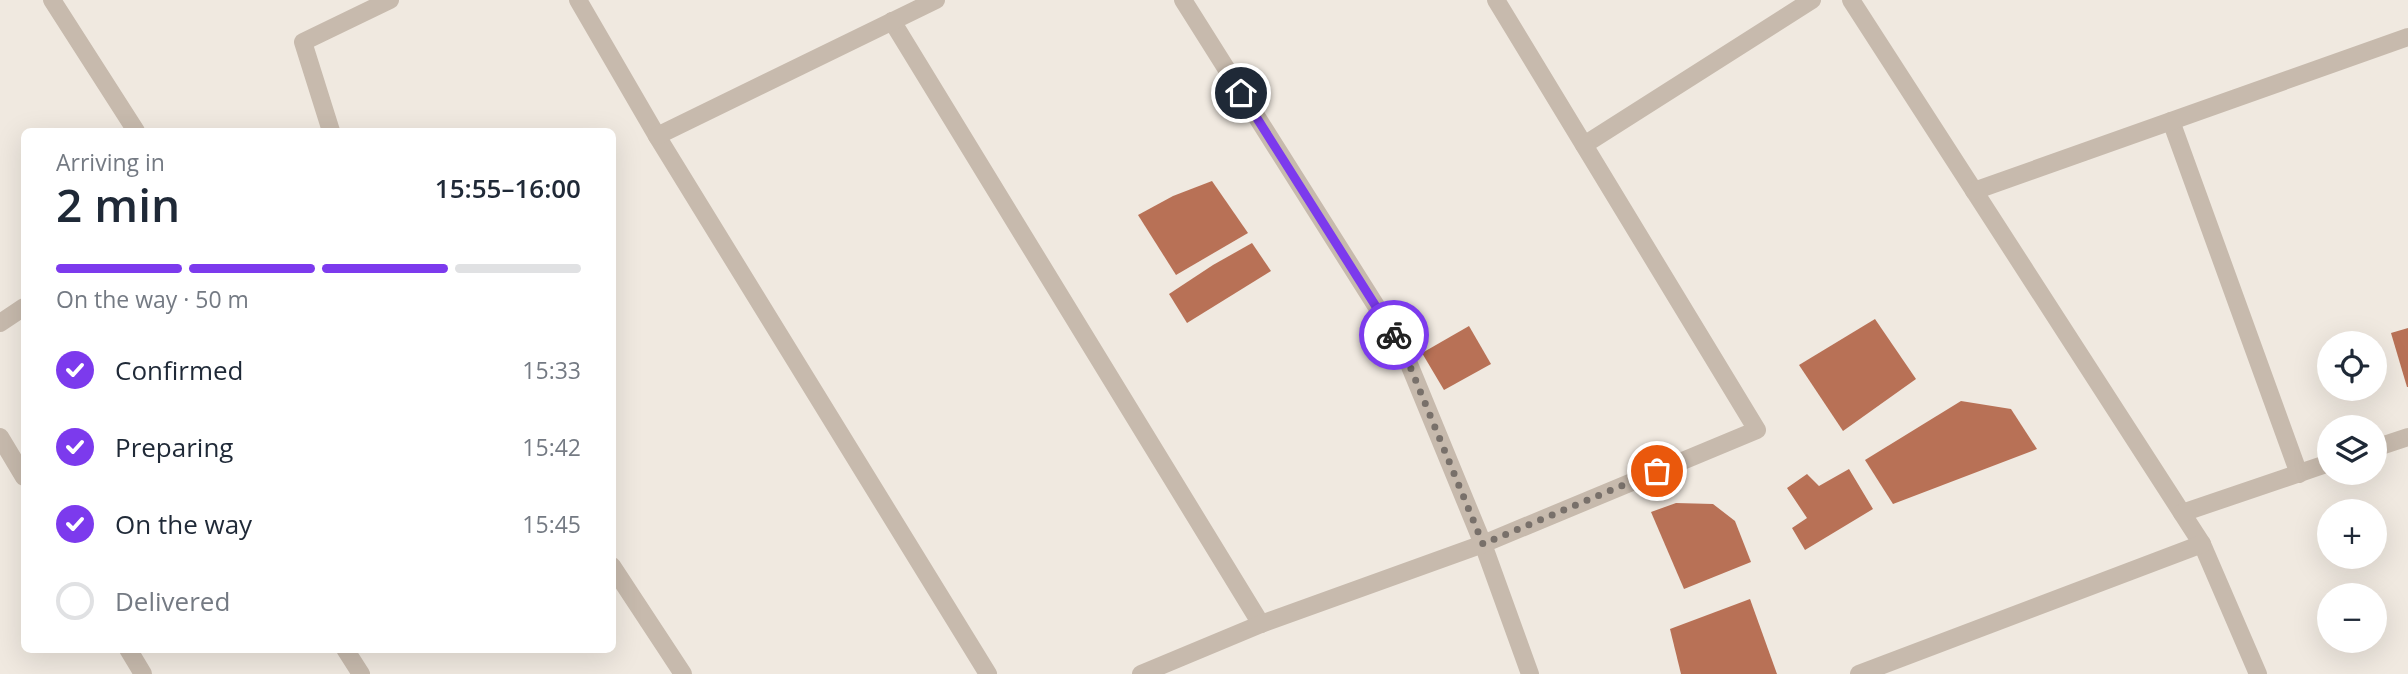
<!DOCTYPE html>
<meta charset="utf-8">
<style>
:root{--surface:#fff;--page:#f2f2f3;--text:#1f2937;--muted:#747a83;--line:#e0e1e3;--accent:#7c3aed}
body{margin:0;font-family:"Open Sans",sans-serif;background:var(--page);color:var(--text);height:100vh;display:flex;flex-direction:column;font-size:26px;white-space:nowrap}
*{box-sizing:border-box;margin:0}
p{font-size:23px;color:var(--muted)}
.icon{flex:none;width:38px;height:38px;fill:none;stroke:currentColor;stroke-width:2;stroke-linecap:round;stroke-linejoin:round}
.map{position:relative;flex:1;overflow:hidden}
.side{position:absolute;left:21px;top:128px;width:595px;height:525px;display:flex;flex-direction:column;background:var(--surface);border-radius:10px;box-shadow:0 7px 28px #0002}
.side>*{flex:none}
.buttons{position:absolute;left:2317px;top:331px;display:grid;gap:14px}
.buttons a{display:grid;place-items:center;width:70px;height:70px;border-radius:50%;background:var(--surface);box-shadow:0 7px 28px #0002;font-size:35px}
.pin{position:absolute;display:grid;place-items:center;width:60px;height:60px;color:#fff;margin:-30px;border:4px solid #fff;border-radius:50%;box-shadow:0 2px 7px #0007}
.courier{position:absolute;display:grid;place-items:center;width:70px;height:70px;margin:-35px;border:5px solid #7c3aed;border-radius:50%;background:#fff;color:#222;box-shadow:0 2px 9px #0007}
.head em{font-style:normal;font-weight:600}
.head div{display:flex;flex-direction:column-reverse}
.head{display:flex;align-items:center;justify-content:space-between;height:119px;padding:0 35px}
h1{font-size:46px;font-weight:600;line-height:52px}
.bar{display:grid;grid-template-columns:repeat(4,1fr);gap:10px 7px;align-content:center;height:84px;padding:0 35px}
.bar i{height:9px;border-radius:5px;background:var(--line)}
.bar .selected{background:var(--accent)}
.bar p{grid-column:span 4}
ol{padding:0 35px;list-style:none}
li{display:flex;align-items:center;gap:21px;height:77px}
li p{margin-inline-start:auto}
li .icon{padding:7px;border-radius:50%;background:var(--accent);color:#fff;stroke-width:4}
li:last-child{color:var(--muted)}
li i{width:38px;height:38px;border:4px solid var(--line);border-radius:50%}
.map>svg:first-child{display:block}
.building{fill:#b87156}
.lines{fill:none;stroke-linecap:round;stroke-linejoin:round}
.minor{stroke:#c7baad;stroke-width:18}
.done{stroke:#78706a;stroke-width:7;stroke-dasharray:0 12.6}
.route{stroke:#7c3aed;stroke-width:9}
</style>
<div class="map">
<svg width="2408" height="674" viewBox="0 0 2408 674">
<rect width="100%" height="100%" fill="#f0e9e0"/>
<g class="building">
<path d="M 1212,181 L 1248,233 L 1176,275 L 1138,215 L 1173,196 Z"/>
<path d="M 1252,243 L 1271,271 L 1187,323 L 1169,294 L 1213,265 Z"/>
<path d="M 1875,319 L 1916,379 L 1843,431 L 1799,365 Z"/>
<path d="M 1469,326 L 1491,364 L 1444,390 L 1422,353 Z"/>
<path d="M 2408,328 L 2408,387 L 2407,387 L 2391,333 Z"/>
<path d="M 1961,401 L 2011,409 L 2037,449 L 1893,504 L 1865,460 Z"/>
<path d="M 1849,469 L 1873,509 L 1805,550 L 1792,528 L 1807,518 L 1787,488 L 1807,474 L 1819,486 Z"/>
<path d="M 1676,503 L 1713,504 L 1735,521 L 1751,562 L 1684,589 L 1651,512 Z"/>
<path d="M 1750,599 L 1777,674 L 1681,674 L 1670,629 Z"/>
</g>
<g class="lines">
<g class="minor">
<path d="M 52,0 L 136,131"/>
<path d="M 578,0 L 657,136 L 988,674"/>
<path d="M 1183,0 L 1402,347 L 1483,544 L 1530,674"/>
<path d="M 1851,0 L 2202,544 L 2258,674"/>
<path d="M 892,21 L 1261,624"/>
<path d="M 2171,121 L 2299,474"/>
<path d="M 331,131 L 303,42 L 390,0"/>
<path d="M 657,136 L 936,0"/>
<path d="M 1584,145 L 1812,0"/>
<path d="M 1974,191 L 2408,37"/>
<path d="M 0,323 L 24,307"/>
<path d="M 0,437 L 24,477"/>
<path d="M 2375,448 L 2408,437"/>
<path d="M 2182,513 L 2329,463"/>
<path d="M 612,566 L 683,674"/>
<path d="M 128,649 L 143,674"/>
<path d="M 345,649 L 361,674"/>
<path d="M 1141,674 L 1261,624 L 1483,544 L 1757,430 L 1496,0"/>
<path d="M 1859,674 L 2202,544"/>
</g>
</g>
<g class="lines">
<path class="done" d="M 1394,335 L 1402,347 L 1483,544 L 1657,471"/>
<path class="route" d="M 1241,93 L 1394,335"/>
</g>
</svg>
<div class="buttons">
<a><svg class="icon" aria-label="locate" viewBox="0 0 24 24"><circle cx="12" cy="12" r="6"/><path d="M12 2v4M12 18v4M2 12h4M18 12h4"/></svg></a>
<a><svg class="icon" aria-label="layers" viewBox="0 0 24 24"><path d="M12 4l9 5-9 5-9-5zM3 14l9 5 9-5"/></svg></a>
<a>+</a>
<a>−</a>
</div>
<div class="pin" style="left:1657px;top:471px;background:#ea580c"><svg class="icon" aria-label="bag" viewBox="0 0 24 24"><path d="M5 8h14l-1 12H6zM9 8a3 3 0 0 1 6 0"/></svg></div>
<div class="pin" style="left:1241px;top:93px;background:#1f2937"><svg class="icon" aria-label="home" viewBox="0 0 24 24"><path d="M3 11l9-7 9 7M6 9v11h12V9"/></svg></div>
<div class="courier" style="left:1394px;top:335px"><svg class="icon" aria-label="bike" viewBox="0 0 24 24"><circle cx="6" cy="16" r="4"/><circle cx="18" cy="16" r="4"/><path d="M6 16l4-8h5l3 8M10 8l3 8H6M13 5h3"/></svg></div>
<section class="side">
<div class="head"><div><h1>2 min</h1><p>Arriving in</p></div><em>15:55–16:00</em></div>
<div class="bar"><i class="selected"></i><i class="selected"></i><i class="selected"></i><i></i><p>On the way · 50 m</p></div>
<ol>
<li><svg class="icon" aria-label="check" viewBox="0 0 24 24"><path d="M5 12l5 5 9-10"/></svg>Confirmed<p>15:33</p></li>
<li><svg class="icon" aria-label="check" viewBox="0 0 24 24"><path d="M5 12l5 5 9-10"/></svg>Preparing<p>15:42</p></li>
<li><svg class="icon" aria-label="check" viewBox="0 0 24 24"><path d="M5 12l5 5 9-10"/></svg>On the way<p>15:45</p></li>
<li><i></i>Delivered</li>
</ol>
</section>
</div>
